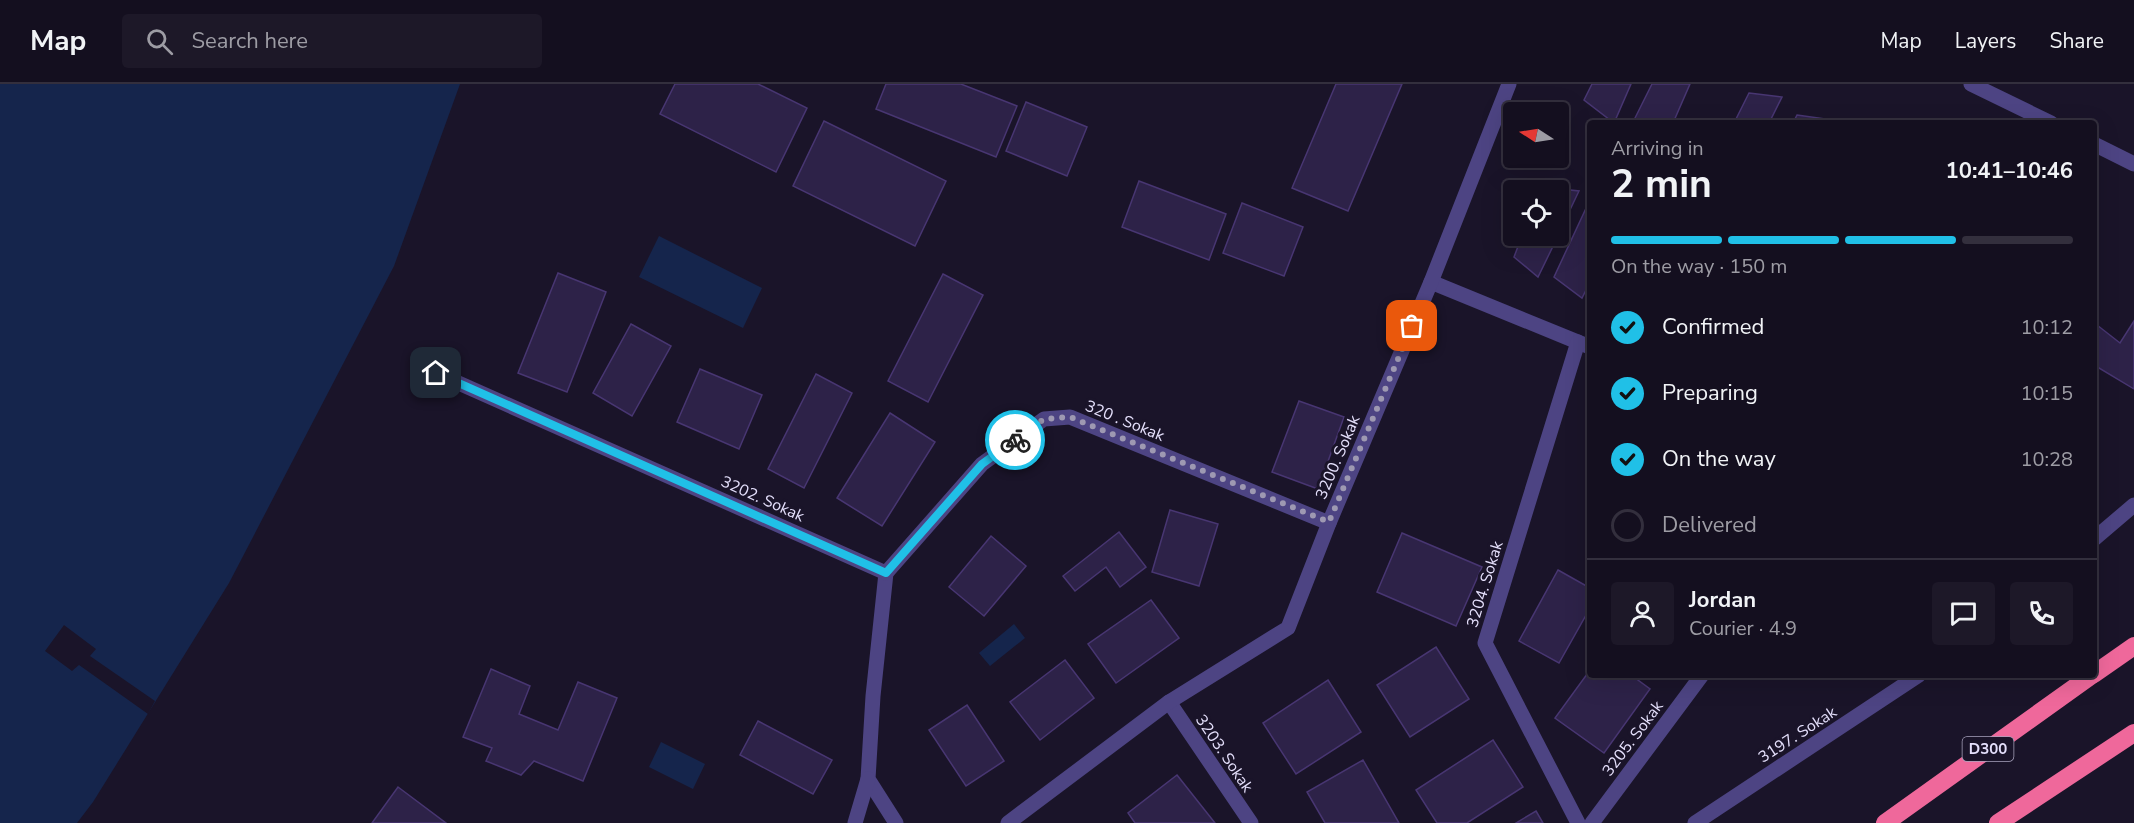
<!DOCTYPE html>
<meta charset="utf-8">
<style>
:root{--surface:#140f1f;--page:#1d1828;--text:#f1f3f6;--muted:#9d9ca4;--line:#332f3d;--accent:#20c0e7}
body{margin:0;font-family:"Nunito Sans",sans-serif;background:var(--page);color:var(--text);height:100vh;display:flex;flex-direction:column;font-size:22px;white-space:nowrap}
*{box-sizing:border-box;margin:0}
p{font-size:20px;color:var(--muted)}
.icon{flex:none;width:33px;height:33px;fill:none;stroke:currentColor;stroke-width:2;stroke-linecap:round;stroke-linejoin:round}
.map{position:relative;flex:1;overflow:hidden}
.details{position:absolute;left:1587px;top:36px;width:510px;height:558px;display:flex;flex-direction:column;background:var(--surface);border-radius:6px;box-shadow:0 6px 24px #0002,0 0 0 2px var(--line)}
.details>*{flex:none}
.needle{width:39px;rotate:282deg}
.buttons{position:absolute;left:1503px;top:18px;display:grid;gap:12px}
.buttons a{display:grid;place-items:center;width:66px;height:66px;border-radius:6px;background:var(--surface);box-shadow:0 6px 24px #0002,0 0 0 2px var(--line);font-size:30px}
.pin{position:absolute;display:grid;place-items:center;width:51px;height:51px;color:#fff;margin:-26px;border-radius:12px;box-shadow:0 3px 9px #0006}
.courier{position:absolute;display:grid;place-items:center;width:60px;height:60px;margin:-30px;border:4px solid #20c0e7;border-radius:50%;background:#fff;color:#222;box-shadow:0 2px 8px #0007}
.headline em{font-style:normal;font-weight:700}
.headline div{display:flex;flex-direction:column-reverse}
.headline{display:flex;align-items:center;justify-content:space-between;height:102px;padding:0 24px}
h1{font-size:39px;font-weight:700;line-height:45px}
.bar{display:grid;grid-template-columns:repeat(4,1fr);gap:9px 6px;align-content:center;height:72px;padding:0 24px}
.bar i{height:8px;border-radius:4px;background:var(--line)}
.bar .on{background:var(--accent)}
.bar p{grid-column:span 4}
.line{display:flex;align-items:center;gap:15px;padding:0 24px;border-top:2px solid var(--line)}
.line div{flex:1}
.round{display:grid;place-items:center;flex:none;width:63px;height:63px;border-radius:6px;background:var(--page)}
ol{padding:0 24px;list-style:none}
li{display:flex;align-items:center;gap:18px;height:66px}
li p{margin-inline-start:auto}
li .icon{padding:6px;border-radius:50%;background:var(--accent);color:#111;stroke-width:4}
li:last-child{color:var(--muted)}
li i{width:33px;height:33px;border:3px solid var(--line);border-radius:50%}
header{display:flex;align-items:center;gap:36px;box-sizing:border-box;height:84px;padding:0 30px;background:var(--surface);border-bottom:2px solid var(--line)}
header strong{font-size:28px}
nav{display:flex;gap:33px;margin-inline-start:auto;font-size:21px}
.search{width:420px;height:54px;background:var(--page);display:flex;align-items:center;gap:15px;box-sizing:border-box;padding:0 21px;border-radius:6px;color:var(--muted);font-size:22px}
.map>svg:first-child{display:block}
.water{fill:#15254c}
.pier{fill:#1a1429}
.building{fill:#2d2248;stroke:#483672;stroke-width:1.5}
.lines{fill:none;stroke-linecap:round;stroke-linejoin:round}
.minor{stroke:#4d4483;stroke-width:15}
.highway{stroke:#ef689b;stroke-width:18}
.done{stroke:#9e99b2;stroke-width:6;stroke-dasharray:0 10.8}
.route{stroke:#20c0e7;stroke-width:8}
.labels{text-anchor:middle;stroke-width:6;stroke-linejoin:round;paint-order:stroke}
.shield{fill:#1a1429;stroke:#a8a3bd;stroke-width:1.5}
.shield-label{font-size:15px;font-weight:bold;fill:#e5e0fc}
.street-label{font-size:16px;fill:#e5e0fc;stroke:#1a1429}
</style>
<header>
<strong>Map</strong>
<div class="search"><svg class="icon" aria-label="search" viewBox="0 0 24 24"><circle cx="10" cy="10" r="6"/><path d="M15 15l6 6"/></svg>Search here</div>
<nav><a>Map</a><a>Layers</a><a>Share</a></nav>
</header>
<div class="map">
<svg width="2134" height="739" viewBox="0 0 2134 739">
<rect width="100%" height="100%" fill="#1a1429"/>
<g class="water">
<path d="M 0,0 L 460,0 L 394,182 L 229,499 L 93,718 L 77,739 L 0,739 Z"/>
<path d="M 659,152 L 762,204 L 743,244 L 639,193 Z"/>
<path d="M 1014,540 L 1025,554 L 990,582 L 979,569 Z"/>
<path d="M 661,658 L 705,680 L 693,705 L 649,683 Z"/>
</g>
<path class="pier" d="M 64,541 L 96,565 L 90,572 L 155,617 L 148,630 L 79,581 L 72,587 L 45,567 Z"/>
<g class="building">
<path d="M 675,0 L 758,0 L 807,24 L 776,88 L 660,30 Z"/>
<path d="M 886,0 L 961,0 L 1017,22 L 996,73 L 876,25 Z"/>
<path d="M 1336,0 L 1402,0 L 1348,127 L 1292,104 Z"/>
<path d="M 1592,0 L 1631,0 L 1614,39 L 1584,16 Z"/>
<path d="M 1652,0 L 1690,0 L 1673,39 L 1640,39 L 1635,34 Z"/>
<path d="M 1749,9 L 1782,13 L 1769,39 L 1734,39 Z"/>
<path d="M 1026,18 L 1087,43 L 1067,92 L 1006,67 Z"/>
<path d="M 1797,31 L 1833,36 L 1831,39 L 1793,39 Z"/>
<path d="M 824,37 L 946,97 L 915,162 L 793,102 Z"/>
<path d="M 1139,97 L 1226,130 L 1209,176 L 1122,143 Z"/>
<path d="M 1542,103 L 1579,107 L 1558,151 L 1558,106 L 1540,106 Z"/>
<path d="M 1242,119 L 1303,143 L 1284,192 L 1223,169 Z"/>
<path d="M 1588,120 L 1590,120 L 1590,198 L 1582,214 L 1554,193 Z"/>
<path d="M 1522,152 L 1558,152 L 1538,193 L 1514,173 Z"/>
<path d="M 558,189 L 606,208 L 567,308 L 518,289 Z"/>
<path d="M 943,190 L 983,211 L 928,318 L 888,297 Z"/>
<path d="M 2134,237 L 2134,305 L 2094,281 L 2094,246 L 2097,241 L 2120,259 Z"/>
<path d="M 631,240 L 671,262 L 632,332 L 593,309 Z"/>
<path d="M 700,285 L 762,311 L 739,365 L 677,338 Z"/>
<path d="M 816,290 L 852,309 L 804,404 L 768,385 Z"/>
<path d="M 1299,317 L 1344,333 L 1318,405 L 1272,388 Z"/>
<path d="M 890,329 L 935,358 L 882,442 L 837,414 Z"/>
<path d="M 1170,426 L 1218,440 L 1199,502 L 1152,488 Z"/>
<path d="M 1119,448 L 1146,483 L 1120,503 L 1106,483 L 1075,507 L 1063,492 Z"/>
<path d="M 1402,449 L 1482,483 L 1456,542 L 1377,508 Z"/>
<path d="M 991,452 L 1026,482 L 984,532 L 949,503 Z"/>
<path d="M 1558,486 L 1590,504 L 1590,524 L 1559,579 L 1519,557 Z"/>
<path d="M 1151,516 L 1179,554 L 1116,599 L 1088,560 Z"/>
<path d="M 1436,563 L 1469,615 L 1410,653 L 1377,601 Z"/>
<path d="M 1065,576 L 1094,614 L 1040,656 L 1010,618 Z"/>
<path d="M 491,585 L 530,602 L 519,630 L 558,646 L 578,598 L 617,614 L 583,697 L 534,677 L 521,691 L 486,677 L 492,664 L 463,653 Z"/>
<path d="M 1590,586 L 1590,591 L 1631,591 L 1650,605 L 1604,669 L 1555,634 Z"/>
<path d="M 1328,596 L 1361,648 L 1296,690 L 1263,639 Z"/>
<path d="M 967,621 L 1004,677 L 966,702 L 929,646 Z"/>
<path d="M 758,637 L 832,676 L 813,710 L 740,671 Z"/>
<path d="M 1493,656 L 1523,703 L 1467,739 L 1437,739 L 1416,706 Z"/>
<path d="M 1363,676 L 1399,739 L 1325,739 L 1307,708 Z"/>
<path d="M 1177,691 L 1215,739 L 1135,739 L 1128,729 Z"/>
<path d="M 398,703 L 446,739 L 372,739 Z"/>
<path d="M 1536,727 L 1543,739 L 1516,739 Z"/>
</g>
<g class="lines">
<g class="minor">
<path d="M 1971,0 L 2051,39"/>
<path d="M 2094,60 L 2134,80"/>
<path d="M 1431,198 L 1590,263"/>
<path d="M 1578,258 L 1485,559 L 1578,739"/>
<path d="M 436,289 L 886,489 L 873,612 L 868,695 L 896,739"/>
<path d="M 2094,455 L 2134,421"/>
<path d="M 886,489 L 982,380 L 1044,335 L 1070,333 L 1329,439"/>
<path d="M 1169,618 L 1251,739"/>
<path d="M 855,739 L 868,695"/>
<path d="M 1008,739 L 1169,618 L 1288,544 L 1329,439 L 1431,198 L 1509,0"/>
<path d="M 1592,739 L 1702,591"/>
<path d="M 1695,739 L 1919,591"/>
</g>
<g class="highway">
<path d="M 2094,590 L 2134,562"/>
<path d="M 1885,739 L 2092,591"/>
<path d="M 1998,739 L 2134,649"/>
</g>
</g>
<g class="lines">
<path class="done" d="M 1015,356 L 1044,335 L 1070,333 L 1329,438 L 1412,242"/>
<path class="route" d="M 436,289 L 886,489 L 982,380 L 1015,356"/>
</g>
<g class="labels">
<rect class="shield" x="1962.5" y="653" width="51" height="24" rx="4.5"/>
<g class="shield-label">
<text x="1988" y="670">D300</text>
</g>
<g class="street-label">
<text transform="translate(1125 336) rotate(22)" y="6">320 . Sokak</text>
<text transform="translate(1337 373) rotate(-67)" y="6">3200. Sokak</text>
<text transform="translate(763 414) rotate(24)" y="6">3202. Sokak</text>
<text transform="translate(1484 500) rotate(-73)" y="6">3204. Sokak</text>
<text transform="translate(1797 650) rotate(-33)" y="6">3197. Sokak</text>
<text transform="translate(1632 654) rotate(-53)" y="6">3205. Sokak</text>
<text transform="translate(1225 669) rotate(56)" y="6">3203. Sokak</text>
</g>
</g>
</svg>
<div class="buttons">
<a><svg class="needle" viewBox="-14 -14 28 28"><path d="M0-13l5 13h-10z" fill="#e53935"/><path d="M0 13l5-13h-10z" fill="#9d9ca4"/></svg></a>
<a><svg class="icon" aria-label="locate" viewBox="0 0 24 24"><circle cx="12" cy="12" r="6"/><path d="M12 2v4M12 18v4M2 12h4M18 12h4"/></svg></a>
</div>
<div class="pin" style="left:1412px;top:242px;background:#ea580c"><svg class="icon" aria-label="bag" viewBox="0 0 24 24"><path d="M5 8h14l-1 12H6zM9 8a3 3 0 0 1 6 0"/></svg></div>
<div class="pin" style="left:436px;top:289px;background:#1f2937"><svg class="icon" aria-label="home" viewBox="0 0 24 24"><path d="M3 11l9-7 9 7M6 9v11h12V9"/></svg></div>
<div class="courier" style="left:1015px;top:356px"><svg class="icon" aria-label="bike" viewBox="0 0 24 24"><circle cx="6" cy="16" r="4"/><circle cx="18" cy="16" r="4"/><path d="M6 16l4-8h5l3 8M10 8l3 8H6M13 5h3"/></svg></div>
<section class="details">
<div class="headline"><div><h1>2 min</h1><p>Arriving in</p></div><em>10:41–10:46</em></div>
<div class="bar"><i class="on"></i><i class="on"></i><i class="on"></i><i></i><p>On the way · 150 m</p></div>
<ol>
<li><svg class="icon" aria-label="check" viewBox="0 0 24 24"><path d="M5 12l5 5 9-10"/></svg>Confirmed<p>10:12</p></li>
<li><svg class="icon" aria-label="check" viewBox="0 0 24 24"><path d="M5 12l5 5 9-10"/></svg>Preparing<p>10:15</p></li>
<li><svg class="icon" aria-label="check" viewBox="0 0 24 24"><path d="M5 12l5 5 9-10"/></svg>On the way<p>10:28</p></li>
<li><i></i>Delivered</li>
</ol>
<div class="line" style="height:108px"><a class="round"><svg class="icon" aria-label="person" viewBox="0 0 24 24"><circle cx="12" cy="8" r="4"/><path d="M4 21q1-7 8-7t8 7"/></svg></a><div><b>Jordan</b><p>Courier · 4.9</p></div><a class="round"><svg class="icon" aria-label="chat" viewBox="0 0 24 24"><path d="M4 5h16v11H9l-5 4z"/></svg></a><a class="round"><svg class="icon" aria-label="phone" viewBox="0 0 24 24"><path d="M5 4h4l2 5-3 2q2 4 5 5l2-3 5 2v4C11 20 4 13 5 4z"/></svg></a></div>
</section>
</div>
